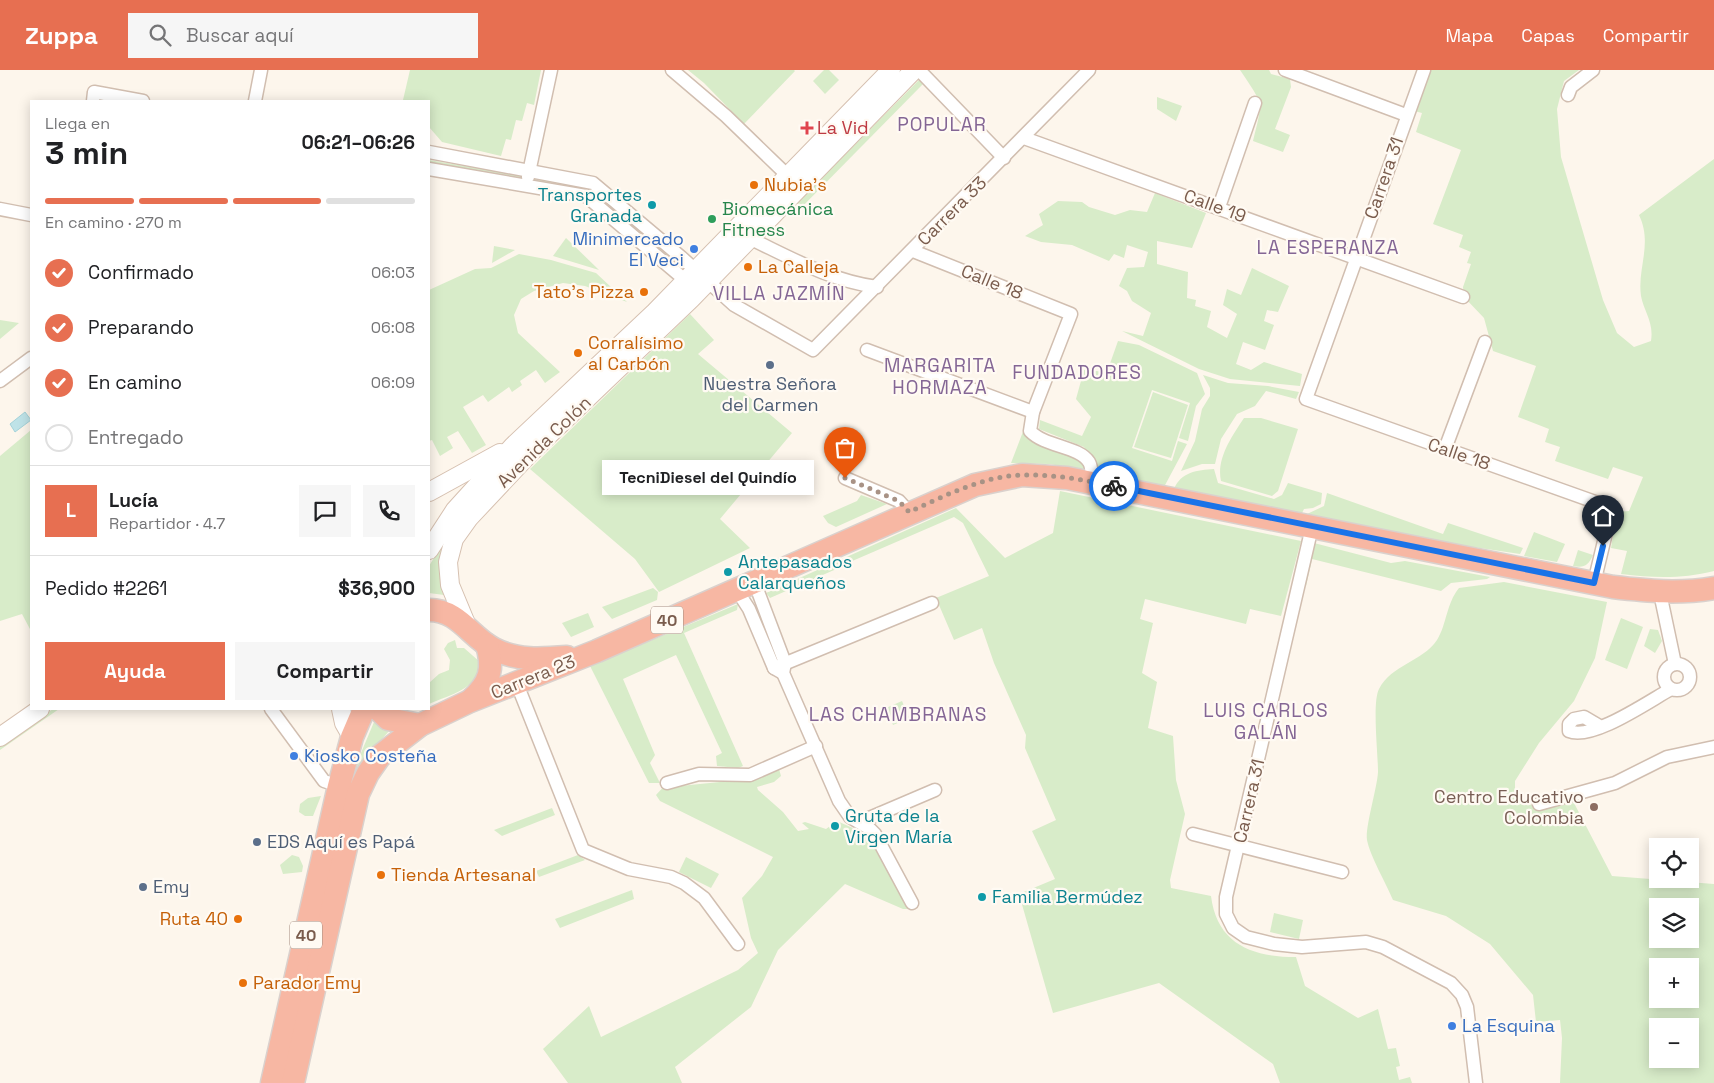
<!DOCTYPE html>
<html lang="es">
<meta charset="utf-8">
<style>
:root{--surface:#fff;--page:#f6f6f6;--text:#202124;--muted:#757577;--line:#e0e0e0;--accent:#e76f51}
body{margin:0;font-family:"Space Grotesk",sans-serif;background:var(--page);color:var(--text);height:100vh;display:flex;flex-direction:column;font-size:19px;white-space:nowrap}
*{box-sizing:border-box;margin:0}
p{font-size:16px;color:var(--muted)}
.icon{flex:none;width:28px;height:28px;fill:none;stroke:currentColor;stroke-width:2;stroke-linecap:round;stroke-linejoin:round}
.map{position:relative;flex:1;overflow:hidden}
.panel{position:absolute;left:30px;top:30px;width:400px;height:610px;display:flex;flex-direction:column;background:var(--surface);border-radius:0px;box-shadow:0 2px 12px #0003}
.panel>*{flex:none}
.buttons{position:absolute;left:1649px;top:768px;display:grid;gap:10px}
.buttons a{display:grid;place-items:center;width:50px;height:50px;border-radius:0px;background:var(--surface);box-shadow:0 2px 12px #0003;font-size:25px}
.pin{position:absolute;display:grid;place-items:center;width:42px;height:42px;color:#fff;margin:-51px -21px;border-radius:50% 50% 50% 0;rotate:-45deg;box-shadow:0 0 5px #0007}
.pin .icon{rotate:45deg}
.courier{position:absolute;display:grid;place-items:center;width:50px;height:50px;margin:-25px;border:4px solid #1a73e8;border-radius:50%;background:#fff;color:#222;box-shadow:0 1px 6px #0007}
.bubble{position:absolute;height:35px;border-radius:0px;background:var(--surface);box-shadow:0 2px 12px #0003;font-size:16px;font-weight:600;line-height:35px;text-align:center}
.overview em{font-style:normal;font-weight:600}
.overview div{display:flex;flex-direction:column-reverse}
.overview{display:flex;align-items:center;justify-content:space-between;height:85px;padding:0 15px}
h1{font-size:32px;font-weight:600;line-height:38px}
.bar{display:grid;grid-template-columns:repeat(4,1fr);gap:8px 5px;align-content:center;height:60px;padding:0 15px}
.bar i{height:6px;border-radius:4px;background:var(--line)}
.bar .on{background:var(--accent)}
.bar p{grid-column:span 4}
.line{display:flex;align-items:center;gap:12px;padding:0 15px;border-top:1px solid var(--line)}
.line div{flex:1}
.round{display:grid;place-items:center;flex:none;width:52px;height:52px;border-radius:0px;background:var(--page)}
ol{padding:0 15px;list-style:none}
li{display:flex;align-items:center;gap:15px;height:55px}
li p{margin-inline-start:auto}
li .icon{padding:5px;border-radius:50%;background:var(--accent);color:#fff;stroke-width:4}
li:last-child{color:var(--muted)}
li i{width:28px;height:28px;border:2px solid var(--line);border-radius:50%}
.cta{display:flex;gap:10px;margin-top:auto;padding:10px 15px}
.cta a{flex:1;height:58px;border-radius:0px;background:var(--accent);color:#fff;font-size:20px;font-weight:600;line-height:58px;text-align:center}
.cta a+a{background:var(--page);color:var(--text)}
header{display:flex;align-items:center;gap:30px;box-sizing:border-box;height:70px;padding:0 25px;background:var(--accent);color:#fff}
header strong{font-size:24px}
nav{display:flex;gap:28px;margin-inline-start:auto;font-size:18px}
.search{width:350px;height:45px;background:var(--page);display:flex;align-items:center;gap:12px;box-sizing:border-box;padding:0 18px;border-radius:0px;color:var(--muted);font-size:19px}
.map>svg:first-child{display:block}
.green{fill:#d8ecc9;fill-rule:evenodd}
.water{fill:#bfe3e8;stroke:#a5d3da}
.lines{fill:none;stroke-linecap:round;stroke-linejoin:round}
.street-casing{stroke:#d1beb0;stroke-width:15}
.secondary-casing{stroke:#d6c0b0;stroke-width:20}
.highway-casing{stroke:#dad1cd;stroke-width:25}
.street{stroke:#fff;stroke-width:12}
.secondary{stroke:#fff;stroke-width:18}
.highway{stroke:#f7b7a3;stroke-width:22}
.done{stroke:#a89285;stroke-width:5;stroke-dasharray:0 9}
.route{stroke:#1a73e8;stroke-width:6}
.health-dot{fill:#e0444e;stroke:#fffaf3;stroke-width:2}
.food-dot{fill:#e8710a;stroke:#fffaf3;stroke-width:2}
.culture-dot{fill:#0f9aa8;stroke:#fffaf3;stroke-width:2}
.leisure-dot{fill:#2e9e5b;stroke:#fffaf3;stroke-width:2}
.shop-dot{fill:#3f7fe0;stroke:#fffaf3;stroke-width:2}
.service-dot{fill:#5c6f8a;stroke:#fffaf3;stroke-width:2}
.education-dot{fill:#8d6e63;stroke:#fffaf3;stroke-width:2}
.labels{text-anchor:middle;stroke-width:4.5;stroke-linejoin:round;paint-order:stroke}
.shield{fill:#fffaf3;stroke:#a28b7f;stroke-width:1}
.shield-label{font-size:16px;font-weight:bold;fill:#7a5c4d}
.health-label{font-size:18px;fill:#be3a42;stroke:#fffaf3;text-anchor:start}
.street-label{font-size:18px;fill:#7a5c4d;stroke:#fffaf3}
.food-label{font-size:18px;fill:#c56008;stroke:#fffaf3;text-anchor:start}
.culture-label{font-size:18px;fill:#0d838f;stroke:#fffaf3;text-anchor:start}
.leisure-label{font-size:18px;fill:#27864d;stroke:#fffaf3;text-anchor:start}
.shop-label{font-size:18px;fill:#366cbe;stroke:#fffaf3;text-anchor:start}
.service-label{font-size:18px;fill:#4e5e75;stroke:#fffaf3;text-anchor:start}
.education-label{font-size:18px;fill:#785e54;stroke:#fffaf3;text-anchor:end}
.neighbourhood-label{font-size:19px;letter-spacing:1px;fill:#846695;stroke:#fffaf3}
</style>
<header>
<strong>Zuppa</strong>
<div class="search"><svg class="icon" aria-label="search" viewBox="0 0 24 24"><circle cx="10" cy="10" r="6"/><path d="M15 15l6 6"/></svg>Buscar aquí</div>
<nav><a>Mapa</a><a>Capas</a><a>Compartir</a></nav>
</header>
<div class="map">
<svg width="1714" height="1013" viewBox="0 0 1714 1013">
<rect width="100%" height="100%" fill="#fdf6ec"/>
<g class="green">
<path d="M 410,0 L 541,0 L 534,35 L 527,33 L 522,51 L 516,50 L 511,70 L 506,69 L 501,86 L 442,72 L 429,57 L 429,31 L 403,30 Z"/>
<path d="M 688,0 L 794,0 L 795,1 L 744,54 L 704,13 Z"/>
<path d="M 824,0 L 829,0 L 839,10 L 825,24 L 813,11 Z"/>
<path d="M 1240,0 L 1269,0 L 1271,4 L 1290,9 L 1291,17 L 1275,59 L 1290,65 L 1283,82 L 1253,71 C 1263,30 1264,36 1240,0 Z"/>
<path d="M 1430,0 L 1579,0 L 1564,11 L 1557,39 L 1561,87 L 1603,230 L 1617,263 L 1634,277 L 1651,271 C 1654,252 1644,242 1641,226 C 1637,198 1653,174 1639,145 L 1714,89 L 1714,501 C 1682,509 1654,508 1621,504 L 1627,481 L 1611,478 L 1617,442 L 1629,441 L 1643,407 L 1613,397 L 1608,409 L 1555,391 L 1560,377 L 1545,372 L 1549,359 L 1518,347 L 1536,296 L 1493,281 L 1484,248 L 1464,227 L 1463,217 L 1471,194 L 1467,193 L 1471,182 L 1459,177 L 1463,165 L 1433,154 L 1461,80 L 1416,62 L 1422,43 L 1414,41 Z"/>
<path d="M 920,9 L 924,13 L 794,145 L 789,141 Z"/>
<path d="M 1157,27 L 1182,36 L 1176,51 L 1157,39 Z"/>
<path d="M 429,90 L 524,106 L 524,109 L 429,92 Z"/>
<path d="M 533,108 L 590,119 L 599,123 L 681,196 L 679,198 L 598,126 L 589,121 L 532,110 Z"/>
<path d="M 1155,123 L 1206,143 L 1192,178 L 1157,171 L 1157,194 L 1188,202 L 1187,228 L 1196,230 L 1195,236 L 1211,241 L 1207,257 L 1227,268 L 1237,244 L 1223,235 L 1227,219 L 1241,225 L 1252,198 L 1289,216 L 1278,242 L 1267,240 L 1264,251 L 1274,255 L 1265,280 L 1243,272 L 1236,294 L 1251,300 L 1264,292 L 1302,304 L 1300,316 L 1230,309 L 1199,299 L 1122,261 L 1143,266 L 1151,243 L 1132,231 L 1127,221 L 1119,216 L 1127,198 L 1144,197 L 1148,182 L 1127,175 L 1124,188 L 1114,184 L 1109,191 L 1072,175 L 1041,172 L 1025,166 L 1043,155 L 1039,144 L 1058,131 L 1082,132 L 1089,137 L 1115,145 L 1130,140 L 1147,142 Z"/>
<path d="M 566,168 L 599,200 L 553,186 Z"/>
<path d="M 494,176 L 515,180 L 492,193 Z"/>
<path d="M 519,184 L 551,190 L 596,203 L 627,232 L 585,216 L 563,213 L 534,221 L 521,229 L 514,245 L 518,263 L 560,302 L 545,313 L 536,300 L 520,311 L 522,315 L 512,322 L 509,317 L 488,332 L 483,325 L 463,337 L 486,375 L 472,383 L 458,361 L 447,367 L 453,378 L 440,386 L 432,370 L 429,371 L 429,220 L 475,199 L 491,198 Z"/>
<path d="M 690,244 L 714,270 L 698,284 L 792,363 L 720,449 L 750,478 L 659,522 L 635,489 L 530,399 Z"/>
<path d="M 0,250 L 19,253 L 0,269 Z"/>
<path d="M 1118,271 L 1139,275 L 1197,303 L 1205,324 L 1196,336 L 1188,371 L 1179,368 L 1190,333 L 1152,320 L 1132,378 L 1172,391 L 1178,371 L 1187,374 L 1164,417 L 1136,412 L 1096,399 L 1084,377 L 1039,359 L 1040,350 L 1082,366 L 1091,347 L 1076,329 L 1084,300 L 1107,302 Z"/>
<path d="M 1203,305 L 1228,313 L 1268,316 L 1299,322 L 1296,329 L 1266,321 L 1255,336 L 1237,344 L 1221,369 L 1215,394 L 1202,394 L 1181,401 L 1195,371 L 1202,339 L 1210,326 L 1210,318 Z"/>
<path d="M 1153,322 L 1188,335 L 1171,388 L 1134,377 Z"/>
<path d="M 1244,348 L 1261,348 L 1298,359 L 1278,421 L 1272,426 L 1221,411 C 1216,389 1232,366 1244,348 Z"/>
<path d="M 1024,359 L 1077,384 L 1090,401 L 1049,394 L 1011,393 Z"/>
<path d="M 31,360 L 31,561 L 22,544 L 0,551 L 0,386 Z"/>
<path d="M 1214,399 L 1218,413 L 1274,429 L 1282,425 L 1288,413 L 1322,423 L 1321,434 L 1313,438 L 1304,439 L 1302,443 L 1292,443 L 1174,419 C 1181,402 1197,400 1214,399 Z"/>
<path d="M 1060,421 L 1301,471 L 1281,546 L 1250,539 L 1246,554 L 1145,529 L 1140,549 L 1153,553 L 1142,603 L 1157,612 L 1148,658 L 1173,666 L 1176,710 L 1185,744 L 1170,810 L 1171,818 L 1211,826 C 1217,874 1252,887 1296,887 L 1305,916 L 1358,948 L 1378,939 L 1388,979 L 1396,978 L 1400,996 L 1396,997 L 1399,1010 L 1410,1007 L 1412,1013 L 1280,1013 L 1273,994 L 1159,913 L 1053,943 L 1019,824 L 1055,809 L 1032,761 L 1056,750 L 1025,678 L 1026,665 L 994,593 L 982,558 L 954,570 L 936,528 L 989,506 L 963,453 L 954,447 L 850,492 L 848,488 L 839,492 L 841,497 L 770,528 L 766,523 L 956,438 L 1005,488 L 1053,463 Z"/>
<path d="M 1327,423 L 1443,464 L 1448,453 L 1523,478 L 1520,484 L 1440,472 L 1307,444 L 1324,436 Z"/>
<path d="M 861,425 L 887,434 L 836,457 L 828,453 L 823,446 L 857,431 Z"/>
<path d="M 453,457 C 443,484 438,496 444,525 L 429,523 L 429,496 Z"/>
<path d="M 1534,462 L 1565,474 L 1557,492 L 1524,486 Z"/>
<path d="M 1314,473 L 1391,493 L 1405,491 L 1490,507 L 1487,509 L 1451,513 L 1441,521 L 1312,489 L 1306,516 L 1304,515 Z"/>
<path d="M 1578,480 L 1593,485 C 1588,496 1584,498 1573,496 Z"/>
<path d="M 1504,512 L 1607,532 L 1595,588 L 1574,631 L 1539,673 L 1515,711 L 1515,724 L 1539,740 L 1574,733 L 1612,806 L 1714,814 L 1714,1013 L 1560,1013 L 1562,968 L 1560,950 L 1536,952 L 1533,925 L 1490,874 L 1446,846 L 1393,830 C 1386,813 1370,786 1367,770 C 1365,757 1377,719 1378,702 C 1378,683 1372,632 1379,619 C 1391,595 1422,592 1437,570 C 1447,554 1446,534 1459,518 ZM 1658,836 L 1690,836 L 1690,869 L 1658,869 ZM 1658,896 L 1690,896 L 1690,929 L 1658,929 ZM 1658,956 L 1690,956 L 1690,989 L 1658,989 Z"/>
<path d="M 653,518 L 658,522 L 657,530 L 612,549 L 602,537 Z"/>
<path d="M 738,534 L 737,540 L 684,563 L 743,696 L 738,698 L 717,696 L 716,686 L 722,683 L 676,585 L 623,609 L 655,685 L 650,693 L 660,713 L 649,713 L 590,596 Z"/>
<path d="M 588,543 L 594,557 L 571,567 L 562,553 Z"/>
<path d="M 1621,548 L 1643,557 L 1627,599 L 1605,590 Z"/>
<path d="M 1650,559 L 1658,560 L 1662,571 L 1655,583 L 1644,576 Z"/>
<path d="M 455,570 L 457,578 L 464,578 L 480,592 C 478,620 451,624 429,634 L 429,613 L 439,604 L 449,600 L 450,590 L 444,579 L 448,573 Z"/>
<path d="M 902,631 L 909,648 L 893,655 L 886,638 Z"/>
<path d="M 53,639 L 59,639 L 0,680 L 0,674 Z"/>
<path d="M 374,652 L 390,660 L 362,691 L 340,748 L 353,702 Z"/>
<path d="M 779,699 L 781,706 L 774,712 L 757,717 L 758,720 L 783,742 L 798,761 L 809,759 L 802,753 L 805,752 L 826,759 L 837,751 L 873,767 L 908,839 L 903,839 L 845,814 L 778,880 L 751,937 L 675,997 L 682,1013 L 568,1013 L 543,979 L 589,936 L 601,967 L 738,900 L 758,883 L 751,868 L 742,828 L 762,806 L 773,787 L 660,731 L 656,725 L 667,713 L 670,717 L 720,712 Z"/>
<path d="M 321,726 L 313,746 L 305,746 L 299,742 L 300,734 L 308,728 Z"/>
<path d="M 552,738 L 555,745 L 502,766 L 494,760 Z"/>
<path d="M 292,785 L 299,787 L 303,796 L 302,802 L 283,804 L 280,795 Z"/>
<path d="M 578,785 L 585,790 L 539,807 L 536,801 Z"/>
<path d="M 686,787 L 719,804 L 711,818 L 679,802 Z"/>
<path d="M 632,820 L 634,829 L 560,858 L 555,849 Z"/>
<path d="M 1274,843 L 1303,850 L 1299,869 L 1270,862 Z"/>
</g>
<path class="water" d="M 25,342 L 31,350 L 15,362 L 10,354 Z"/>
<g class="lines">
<defs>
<g id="street">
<path d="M 672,0 L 726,46 L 787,105"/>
<path d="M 919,0 L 1004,88"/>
<path d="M 1285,0 L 1406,45"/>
<path d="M 1424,0 L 1306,329 L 1612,438 L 1594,513"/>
<path d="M 1568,25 L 1571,17 L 1593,0"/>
<path d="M 93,31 L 94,22 L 143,31"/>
<path d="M 255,31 L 261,0"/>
<path d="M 1024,68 L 1463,227"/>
<path d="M 429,82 L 593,113 L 681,187 L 734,235 L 813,280 L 1089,0"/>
<path d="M 429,99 L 586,126 L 691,215"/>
<path d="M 528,107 L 551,0"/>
<path d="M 1219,137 L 1255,33"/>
<path d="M 0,139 L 31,145"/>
<path d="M 749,168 C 791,188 831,211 877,217"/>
<path d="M 913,181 L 1071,244 L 1033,342 L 1030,361 C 1045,377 1079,376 1089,392 C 1092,397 1092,407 1093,412"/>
<path d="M 867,280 L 1033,342"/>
<path d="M 0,311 L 31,288"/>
<path d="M 1445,379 L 1485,272"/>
<path d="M 845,408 L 899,431 L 909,442"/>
<path d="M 1312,457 L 1226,827 L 1226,844 L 1233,858 L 1246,867 L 1274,874 L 1302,877 L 1366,872 L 1383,877 L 1451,913 L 1462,925 L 1467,937 L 1476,1013"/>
<path d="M 754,511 L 785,593 L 783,603 L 839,731 L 850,747 L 869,758 L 875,764 L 912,833"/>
<path d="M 736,519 L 749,539 L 774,598 L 781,602"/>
<path d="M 1660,523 L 1675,594"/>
<circle cx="1677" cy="607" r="13"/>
<path d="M 774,598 L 932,533"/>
<path d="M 517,614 L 583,780 L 629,799 L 671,807 L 684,813 L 704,828 L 738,874"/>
<path d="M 271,639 L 324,711 L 339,716"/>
<path d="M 1601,657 L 1584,647 L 1574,649 L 1569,654 L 1569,661 C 1592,671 1649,631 1671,619"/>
<path d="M 667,713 L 699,704 L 750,705 L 816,676"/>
<path d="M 1539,734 L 1615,713 L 1667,687 L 1714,677"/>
<path d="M 860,752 L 935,720"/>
<path d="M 1193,764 L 1342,802"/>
</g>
<g id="secondary">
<path d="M 429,422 L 500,383"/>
<path d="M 429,480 L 455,440 L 513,376 L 655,242 L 891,0"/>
<path d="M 467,556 L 450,515 L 448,492 L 454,469 L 469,448 L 531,382 L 691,229 L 914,0"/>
<path d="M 341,639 L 344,653 L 352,667"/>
<path d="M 0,667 L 40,639"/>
</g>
<g id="highway">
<path d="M 429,540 C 459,540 470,567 494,579 C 517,591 542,589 567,587"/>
<path d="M 471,630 C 490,613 494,599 487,575"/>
<path d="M 378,639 L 388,649 L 420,655"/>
<path d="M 272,1013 L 339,716 L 352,667 L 364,639"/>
<path d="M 293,1013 L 358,724 L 368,703 L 380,686 L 420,655 L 468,632 L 597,581 L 975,415 L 1022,405 L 1067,408 L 1613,517 C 1648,521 1679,524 1714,518"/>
</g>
</defs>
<use href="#street" class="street-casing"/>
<use href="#secondary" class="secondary-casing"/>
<use href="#highway" class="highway-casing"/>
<use href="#street" class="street"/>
<use href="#secondary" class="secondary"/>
<use href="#highway" class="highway"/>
</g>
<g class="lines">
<path class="done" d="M 845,408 L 899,431 L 909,442 C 944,426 983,406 1022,405 C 1053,404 1084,410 1114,416"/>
<path class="route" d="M 1114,416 L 1594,513 L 1603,476"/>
</g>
<path class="health-dot" d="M804.5 50.5h5v5h5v5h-5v5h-5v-5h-5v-5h5z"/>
<g class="food-dot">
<circle cx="754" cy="115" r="5"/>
<circle cx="748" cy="197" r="5"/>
<circle cx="644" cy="222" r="5"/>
<circle cx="578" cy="283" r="5"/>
<circle cx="381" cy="805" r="5"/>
<circle cx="238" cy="849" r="5"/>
<circle cx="243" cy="913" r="5"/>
</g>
<g class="culture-dot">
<circle cx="652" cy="135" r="5"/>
<circle cx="728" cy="502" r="5"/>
<circle cx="835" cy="756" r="5"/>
<circle cx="982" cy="827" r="5"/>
</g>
<circle class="leisure-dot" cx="712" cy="149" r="5"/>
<g class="shop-dot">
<circle cx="694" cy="179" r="5"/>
<circle cx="294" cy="686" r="5"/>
<circle cx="1452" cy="956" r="5"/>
</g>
<g class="service-dot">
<circle cx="770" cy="295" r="5"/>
<circle cx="257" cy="772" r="5"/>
<circle cx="143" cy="817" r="5"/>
</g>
<circle class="education-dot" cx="1594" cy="737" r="5"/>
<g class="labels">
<g class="shield">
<rect x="651" y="536.5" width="32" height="27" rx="4"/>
<rect x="290" y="851.5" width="32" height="27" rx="4"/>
</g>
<g class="shield-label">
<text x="667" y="556">40</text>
<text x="306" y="871">40</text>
</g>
<g class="health-label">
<text x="817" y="64">La Vid</text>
</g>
<g class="street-label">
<text transform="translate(1384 108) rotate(-71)" y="6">Carrera 31</text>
<text transform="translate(1215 136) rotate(20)" y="6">Calle 19</text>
<text transform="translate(952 141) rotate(-45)" y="6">Carrera 33</text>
<text transform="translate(992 212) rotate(22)" y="6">Calle 18</text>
<text transform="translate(544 372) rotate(-44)" y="6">Avenida Colón</text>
<text transform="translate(1459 384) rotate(19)" y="6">Calle 18</text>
<text transform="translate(533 607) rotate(-22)" y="6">Carrera 23</text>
<text transform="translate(1249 731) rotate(-77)" y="6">Carrera 31</text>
</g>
<g class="food-label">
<text x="764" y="121">Nubia's</text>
<text x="758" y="203">La Calleja</text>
<text x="634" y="228" text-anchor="end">Tato's Pizza</text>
<text x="588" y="279">Corralísimo<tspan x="588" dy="21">al Carbón</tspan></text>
<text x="391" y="811">Tienda Artesanal</text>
<text x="228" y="855" text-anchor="end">Ruta 40</text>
<text x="253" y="919">Parador Emy</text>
</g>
<g class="culture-label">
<text x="642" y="131" text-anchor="end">Transportes<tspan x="642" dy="21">Granada</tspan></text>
<text x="738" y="498">Antepasados<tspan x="738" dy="21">Calarqueños</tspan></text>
<text x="845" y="752">Gruta de la<tspan x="845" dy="21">Virgen María</tspan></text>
<text x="992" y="833">Familia Bermúdez</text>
</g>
<g class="leisure-label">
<text x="722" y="145">Biomecánica<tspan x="722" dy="21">Fitness</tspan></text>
</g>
<g class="shop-label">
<text x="684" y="175" text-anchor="end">Minimercado<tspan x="684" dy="21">El Veci</tspan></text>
<text x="304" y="692">Kiosko Costeña</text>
<text x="1462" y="962">La Esquina</text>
</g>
<g class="service-label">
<text x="770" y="320" text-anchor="middle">Nuestra Señora<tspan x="770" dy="21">del Carmen</tspan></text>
<text x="267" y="778">EDS Aquí es Papá</text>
<text x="153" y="823">Emy</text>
</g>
<g class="education-label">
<text x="1584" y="733">Centro Educativo<tspan x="1584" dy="21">Colombia</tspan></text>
</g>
<g class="neighbourhood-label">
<text x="942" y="61">POPULAR</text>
<text x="1328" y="184">LA ESPERANZA</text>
<text x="779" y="230">VILLA JAZMÍN</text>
<text x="940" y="302">MARGARITA<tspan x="940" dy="22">HORMAZA</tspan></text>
<text x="1077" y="309">FUNDADORES</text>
<text x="1266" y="647">LUIS CARLOS<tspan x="1266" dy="22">GALÁN</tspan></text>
<text x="898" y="651">LAS CHAMBRANAS</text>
</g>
</g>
</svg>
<div class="buttons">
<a><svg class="icon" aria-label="locate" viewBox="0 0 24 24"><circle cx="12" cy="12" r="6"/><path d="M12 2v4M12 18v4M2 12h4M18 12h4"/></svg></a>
<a><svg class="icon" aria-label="layers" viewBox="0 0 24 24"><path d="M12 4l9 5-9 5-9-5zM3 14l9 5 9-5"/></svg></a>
<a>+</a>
<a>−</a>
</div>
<div class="pin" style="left:845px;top:408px;background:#ea580c"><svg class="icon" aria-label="bag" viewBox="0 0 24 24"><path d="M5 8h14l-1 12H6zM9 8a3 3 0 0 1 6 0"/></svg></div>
<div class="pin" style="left:1603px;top:476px;background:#1f2937"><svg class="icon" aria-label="home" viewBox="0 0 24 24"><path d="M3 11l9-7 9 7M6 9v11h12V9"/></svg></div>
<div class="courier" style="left:1114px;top:416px"><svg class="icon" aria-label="bike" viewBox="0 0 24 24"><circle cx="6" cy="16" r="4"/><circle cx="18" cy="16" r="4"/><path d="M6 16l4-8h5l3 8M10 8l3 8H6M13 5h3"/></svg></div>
<div class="bubble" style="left:602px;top:390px;width:212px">TecniDiesel del Quindío</div>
<section class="panel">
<div class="overview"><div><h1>3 min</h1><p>Llega en</p></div><em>06:21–06:26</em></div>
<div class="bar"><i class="on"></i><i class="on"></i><i class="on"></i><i></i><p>En camino · 270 m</p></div>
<ol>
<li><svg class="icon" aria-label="check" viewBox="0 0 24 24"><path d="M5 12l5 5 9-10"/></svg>Confirmado<p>06:03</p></li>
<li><svg class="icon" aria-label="check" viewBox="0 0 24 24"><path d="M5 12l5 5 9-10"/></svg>Preparando<p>06:08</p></li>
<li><svg class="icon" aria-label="check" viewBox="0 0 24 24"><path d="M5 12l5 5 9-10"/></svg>En camino<p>06:09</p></li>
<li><i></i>Entregado</li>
</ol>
<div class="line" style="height:90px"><b class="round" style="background:var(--accent);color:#fff">L</b><div><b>Lucía</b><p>Repartidor · 4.7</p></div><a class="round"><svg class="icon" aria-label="chat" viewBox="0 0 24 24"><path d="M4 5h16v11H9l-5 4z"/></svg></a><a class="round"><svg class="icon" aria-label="phone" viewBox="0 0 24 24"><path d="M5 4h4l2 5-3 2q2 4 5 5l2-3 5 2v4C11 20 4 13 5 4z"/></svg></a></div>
<div class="line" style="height:65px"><div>Pedido #2261</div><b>$36,900</b></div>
<div class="cta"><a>Ayuda</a><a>Compartir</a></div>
</section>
</div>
